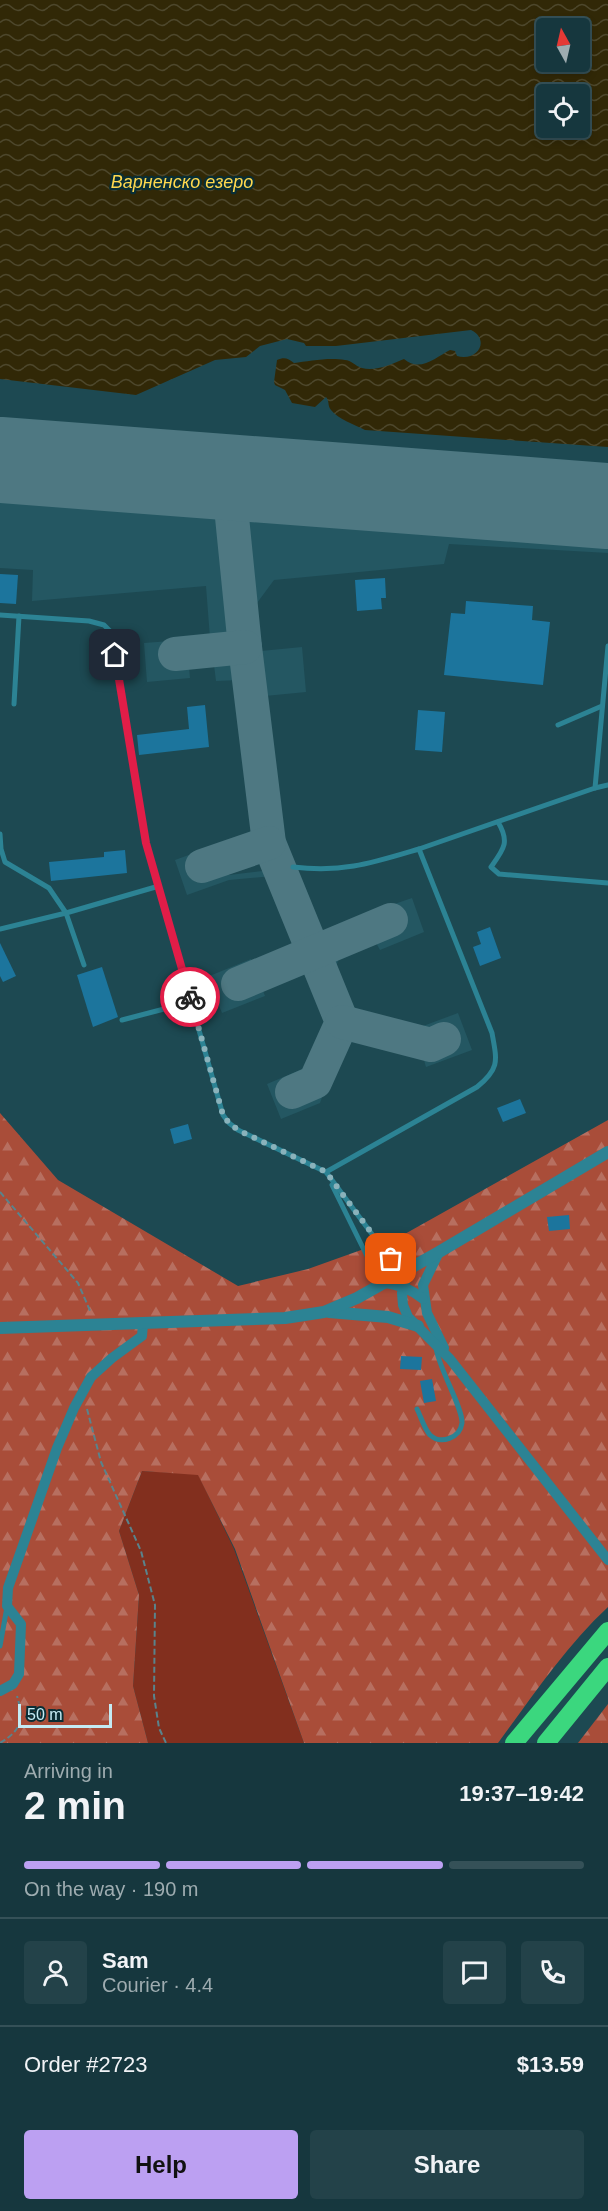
<!DOCTYPE html>
<meta charset="utf-8">
<style>
:root{--surface:#16373e;--page:#234249;--text:#f1f3f6;--muted:#9eacb0;--line:#355158;--accent:#bca0f2}
body{margin:0;font-family:Helvetica,sans-serif;background:var(--page);color:var(--text);height:100vh;display:flex;flex-direction:column;font-size:22px;white-space:nowrap}
*{box-sizing:border-box;margin:0}
p{font-size:20px;color:var(--muted)}
.icon{flex:none;width:33px;height:33px;fill:none;stroke:currentColor;stroke-width:2;stroke-linecap:round;stroke-linejoin:round}
.map{position:relative;height:1743px;overflow:hidden}
.drawer{display:flex;flex-direction:column;background:var(--surface);flex:1}
.drawer>*{flex:none}
.needle{width:39px;rotate:352deg}
.tools{position:absolute;left:536px;top:18px;display:grid;gap:12px}
.tools a{display:grid;place-items:center;width:54px;height:54px;border-radius:6px;background:var(--surface);box-shadow:0 3px 9px #0003,0 0 0 2px var(--line);font-size:30px}
.scale{position:absolute;left:18px;bottom:15px;width:94px;box-sizing:border-box;padding-left:6px;border:3px solid #c4ebf4;border-top:0;font-size:16px;line-height:21px;white-space:nowrap;color:#c4ebf4;-webkit-text-stroke:4px #092e35;paint-order:stroke}
.pin{position:absolute;display:grid;place-items:center;width:51px;height:51px;color:#fff;margin:-26px;border-radius:12px;box-shadow:0 3px 9px #0006}
.courier{position:absolute;display:grid;place-items:center;width:60px;height:60px;margin:-30px;border:4px solid #e11d48;border-radius:50%;background:#fff;color:#222;box-shadow:0 2px 8px #0007}
.headline em{font-style:normal;font-weight:800}
.headline div{display:flex;flex-direction:column-reverse}
.headline{display:flex;align-items:center;justify-content:space-between;height:102px;padding:0 24px}
h1{font-size:39px;font-weight:800;line-height:45px}
.bar{display:grid;grid-template-columns:repeat(4,1fr);gap:9px 6px;align-content:center;height:72px;padding:0 24px}
.bar i{height:8px;border-radius:4px;background:var(--line)}
.bar .selected{background:var(--accent)}
.bar p{grid-column:span 4}
.line{display:flex;align-items:center;gap:15px;padding:0 24px;border-top:2px solid var(--line)}
.line div{flex:1}
.round{display:grid;place-items:center;flex:none;width:63px;height:63px;border-radius:6px;background:var(--page)}
.action{display:flex;gap:12px;margin-top:auto;padding:12px 24px}
.action a{flex:1;height:69px;border-radius:6px;background:var(--accent);color:#111;font-size:24px;font-weight:800;line-height:69px;text-align:center}
.action a+a{background:var(--page);color:var(--text)}
.map>svg:first-child{display:block}
.built{fill:#245762;fill-rule:evenodd}
.green{fill:#822f1e}
.forest{fill:url(#forest-firs)}
.water{fill:url(#water-waves);fill-rule:evenodd}
.lines{fill:none;stroke-linecap:round;stroke-linejoin:round}
.taxiway{stroke:#4e7882;stroke-width:34}
.runway{stroke:#4e7882;stroke-width:86}
.building{fill:#1c759d}
.path{stroke:#59838c;stroke-width:2;stroke-dasharray:6 3;stroke-linecap:butt}
.service{stroke:#2c8394;stroke-width:5}
.minor{stroke:#2c8394;stroke-width:10}
.tertiary{stroke:#2c8394;stroke-width:12}
.motorway{stroke:#3bd77e;stroke-width:18}
.done{stroke:#8ab2bb;stroke-width:6;stroke-dasharray:0 10.8}
.route{stroke:#e11d48;stroke-width:8}
.labels{text-anchor:middle;stroke-width:4.5;stroke-linejoin:round;paint-order:stroke}
.water-label{font-size:18px;font-style:italic;fill:#fed84e;stroke:#092e35}
</style>
<div class="map">
<svg width="608" height="1743" viewBox="0 0 608 1743">
<defs>
<pattern id="forest-firs" width="22" height="20" patternUnits="userSpaceOnUse" patternTransform="scale(1.5)"><rect width="22" height="20" fill="#a94d39"/><path d="M5 1l3.5 6h-7zM16 11l3.5 6h-7z" fill="#b76f60"/></pattern>
<pattern id="water-waves" width="16" height="10" patternUnits="userSpaceOnUse" patternTransform="scale(1.5)"><rect width="16" height="10" fill="#312807"/><path d="M0 5q4-4 8 0t8 0" fill="none" stroke="#4d472c"/></pattern>
</defs>
<rect width="100%" height="100%" fill="#1d4952"/>
<path class="built" d="M 0,437 L 608,470 L 608,553 L 449,544 L 444,564 L 274,580 L 257,603 L 261,651 L 302,647 L 306,692 L 265,696 L 280,836 L 297,876 L 315,928 L 334,937 L 365,923 L 371,912 L 412,898 L 424,932 L 380,950 L 375,941 L 339,957 L 335,971 L 354,1016 L 407,1032 L 458,1013 L 472,1050 L 426,1067 L 423,1057 L 360,1034 L 341,1042 L 320,1103 L 281,1119 L 267,1084 L 314,1064 L 332,1026 L 309,976 L 300,970 L 261,985 L 265,996 L 222,1013 L 207,977 L 251,959 L 256,971 L 291,957 L 297,935 L 274,876 L 229,880 L 187,895 L 175,860 L 216,845 L 219,853 L 247,843 L 257,829 L 240,680 L 216,681 L 214,665 L 189,667 L 190,678 L 147,682 L 144,643 L 210,638 L 206,586 L 32,601 L 33,570 L 0,568 ZM 255,858 L 267,863 L 271,870 L 229,875 L 225,870 Z"/>
<path class="green" d="M 142,1471 L 198,1474 L 234,1549 L 304,1743 L 148,1743 L 133,1686 L 139,1595 L 119,1531 Z"/>
<g class="forest">
<path d="M 0,1113 L 58,1180 L 238,1286 L 308,1269 L 403,1235 L 608,1120 L 608,1607 C 566,1646 532,1697 498,1743 L 304,1743 L 235,1549 L 198,1475 L 142,1471 L 119,1531 L 139,1595 L 133,1686 L 148,1743 L 0,1743 Z"/>
<path d="M 608,1704 L 608,1743 L 578,1743 Z"/>
</g>
<path class="water" d="M 0,0 L 608,0 L 608,447 L 365,430 C 355,425 338,419 331,410 C 327,405 330,402 326,397 L 315,407 L 292,403 L 285,390 L 275,385 L 274,382 L 277,360 C 284,357 288,358 294,363 C 308,361 330,357 345,360 C 351,360 355,366 362,368 C 375,372 392,364 404,359 C 420,373 436,357 450,350 L 455,351 L 457,356 C 477,362 491,340 471,330 L 336,346 L 306,346 L 304,343 L 287,339 L 260,346 L 246,357 L 215,360 L 136,395 L 0,379 ZM 546,28 L 579,28 L 579,62 L 546,62 ZM 546,94 L 579,94 L 579,128 L 546,128 Z"/>
<g class="lines">
<g class="taxiway">
<path d="M 228,477 L 245,647 L 269,843 L 342,1022 L 315,1082 L 292,1092"/>
<path d="M 175,654 L 245,647"/>
<path d="M 202,866 L 269,843"/>
<path d="M 238,984 L 391,920"/>
<path d="M 342,1022 L 431,1045 L 444,1039"/>
</g>
<path class="runway" d="M 0,460 L 608,506"/>
</g>
<g class="building">
<path d="M 0,574 L 18,575 L 16,604 L 0,603 Z"/>
<path d="M 385,578 L 386,598 L 381,598 L 382,609 L 357,611 L 355,580 Z"/>
<path d="M 466,601 L 533,606 L 532,620 L 550,622 L 543,685 L 444,675 L 451,613 L 465,614 Z"/>
<path d="M 205,705 L 209,747 L 139,755 L 137,735 L 189,729 L 187,707 Z"/>
<path d="M 418,710 L 445,712 L 442,752 L 415,750 Z"/>
<path d="M 125,850 L 127,873 L 51,881 L 49,862 L 104,857 L 104,852 Z"/>
<path d="M 490,927 L 501,958 L 480,966 L 473,947 L 481,944 L 477,932 Z"/>
<path d="M 0,943 L 16,976 L 3,982 L 0,976 Z"/>
<path d="M 102,967 L 118,1017 L 93,1027 L 77,975 Z"/>
<path d="M 520,1099 L 526,1113 L 503,1122 L 497,1108 Z"/>
<path d="M 188,1124 L 192,1139 L 174,1144 L 170,1129 Z"/>
<path d="M 569,1215 L 570,1229 L 549,1231 L 547,1217 Z"/>
<path d="M 401,1356 L 422,1357 L 421,1370 L 400,1369 Z"/>
<path d="M 432,1379 L 436,1401 L 424,1403 L 420,1381 Z"/>
</g>
<g class="lines">
<g class="path">
<path d="M 0,1192 L 78,1283 L 91,1313"/>
<path d="M 87,1409 L 101,1462 L 141,1551 L 155,1605 L 154,1696 L 159,1728 L 166,1743"/>
<path d="M 0,1743 C 22,1730 24,1719 17,1696"/>
</g>
<g class="service">
<path d="M 0,615 L 89,621 L 104,625 L 111,632 L 146,843 L 223,1115 L 229,1123 L 238,1130 L 326,1172 L 400,1272"/>
<path d="M 14,704 L 19,616"/>
<path d="M 558,725 L 602,706"/>
<path d="M 595,788 L 608,785"/>
<path d="M 498,822 C 510,842 504,849 491,867 L 499,874 L 608,883"/>
<path d="M 0,834 L 1,849 L 5,862 L 49,888 L 66,913 L 84,965"/>
<path d="M 293,867 C 343,873 372,863 419,849"/>
<path d="M 0,929 L 66,913 L 159,886"/>
<path d="M 122,1020 L 191,1002"/>
<path d="M 326,1172 L 477,1087 C 500,1068 497,1061 492,1033 L 419,849 L 595,788 L 608,646"/>
<path d="M 332,1185 L 367,1256 L 384,1282"/>
<path d="M 417,1409 C 421,1417 424,1428 430,1435 C 441,1445 460,1438 462,1423 C 463,1408 439,1369 436,1348"/>
<path d="M 0,1646 L 7,1607"/>
</g>
<g class="minor">
<path d="M 439,1252 L 423,1285 L 427,1313 L 444,1348"/>
<path d="M 409,1269 L 402,1293 L 403,1305 L 408,1317 L 450,1359 L 608,1560"/>
<path d="M 384,1283 C 400,1285 411,1289 423,1299"/>
<path d="M 0,1691 L 13,1684 L 19,1674 L 21,1624 L 7,1606 L 8,1588 L 57,1448 L 74,1408 L 91,1377 L 112,1358 L 142,1336 L 143,1324"/>
</g>
<g class="tertiary">
<path d="M 329,1312 L 388,1317 L 418,1326"/>
<path d="M 0,1328 L 285,1318 L 324,1312 L 357,1298 L 439,1252 L 608,1152"/>
</g>
<g class="motorway">
<path d="M 514,1743 L 608,1631"/>
<path d="M 546,1743 L 608,1667"/>
</g>
</g>
<g class="lines">
<path class="done" d="M 190,997 L 223,1115 L 229,1123 L 238,1130 L 326,1172 L 391,1259"/>
<path class="route" d="M 115,655 L 146,843 L 190,997"/>
</g>
<g class="labels">
<g class="water-label">
<text x="182" y="188">Варненско езеро</text>
</g>
</g>
</svg>
<div class="tools">
<a><svg class="needle" viewBox="-14 -14 28 28"><path d="M0-13l5 13h-10z" fill="#e53935"/><path d="M0 13l5-13h-10z" fill="#9eacb0"/></svg></a>
<a><svg class="icon" aria-label="locate" viewBox="0 0 24 24"><circle cx="12" cy="12" r="6"/><path d="M12 2v4M12 18v4M2 12h4M18 12h4"/></svg></a>
</div>
<div class="scale">50 m</div>
<div class="pin" style="left:391px;top:1259px;background:#ea580c"><svg class="icon" aria-label="bag" viewBox="0 0 24 24"><path d="M5 8h14l-1 12H6zM9 8a3 3 0 0 1 6 0"/></svg></div>
<div class="pin" style="left:115px;top:655px;background:#1f2937"><svg class="icon" aria-label="home" viewBox="0 0 24 24"><path d="M3 11l9-7 9 7M6 9v11h12V9"/></svg></div>
<div class="courier" style="left:190px;top:997px"><svg class="icon" aria-label="bike" viewBox="0 0 24 24"><circle cx="6" cy="16" r="4"/><circle cx="18" cy="16" r="4"/><path d="M6 16l4-8h5l3 8M10 8l3 8H6M13 5h3"/></svg></div>
</div>
<section class="drawer">
<div class="headline"><div><h1>2 min</h1><p>Arriving in</p></div><em>19:37–19:42</em></div>
<div class="bar"><i class="selected"></i><i class="selected"></i><i class="selected"></i><i></i><p>On the way · 190 m</p></div>
<div class="line" style="height:108px"><a class="round"><svg class="icon" aria-label="person" viewBox="0 0 24 24"><circle cx="12" cy="8" r="4"/><path d="M4 21q1-7 8-7t8 7"/></svg></a><div><b>Sam</b><p>Courier · 4.4</p></div><a class="round"><svg class="icon" aria-label="chat" viewBox="0 0 24 24"><path d="M4 5h16v11H9l-5 4z"/></svg></a><a class="round"><svg class="icon" aria-label="phone" viewBox="0 0 24 24"><path d="M5 4h4l2 5-3 2q2 4 5 5l2-3 5 2v4C11 20 4 13 5 4z"/></svg></a></div>
<div class="line" style="height:78px"><div>Order #2723</div><b>$13.59</b></div>
<div class="action"><a>Help</a><a>Share</a></div>
</section>
